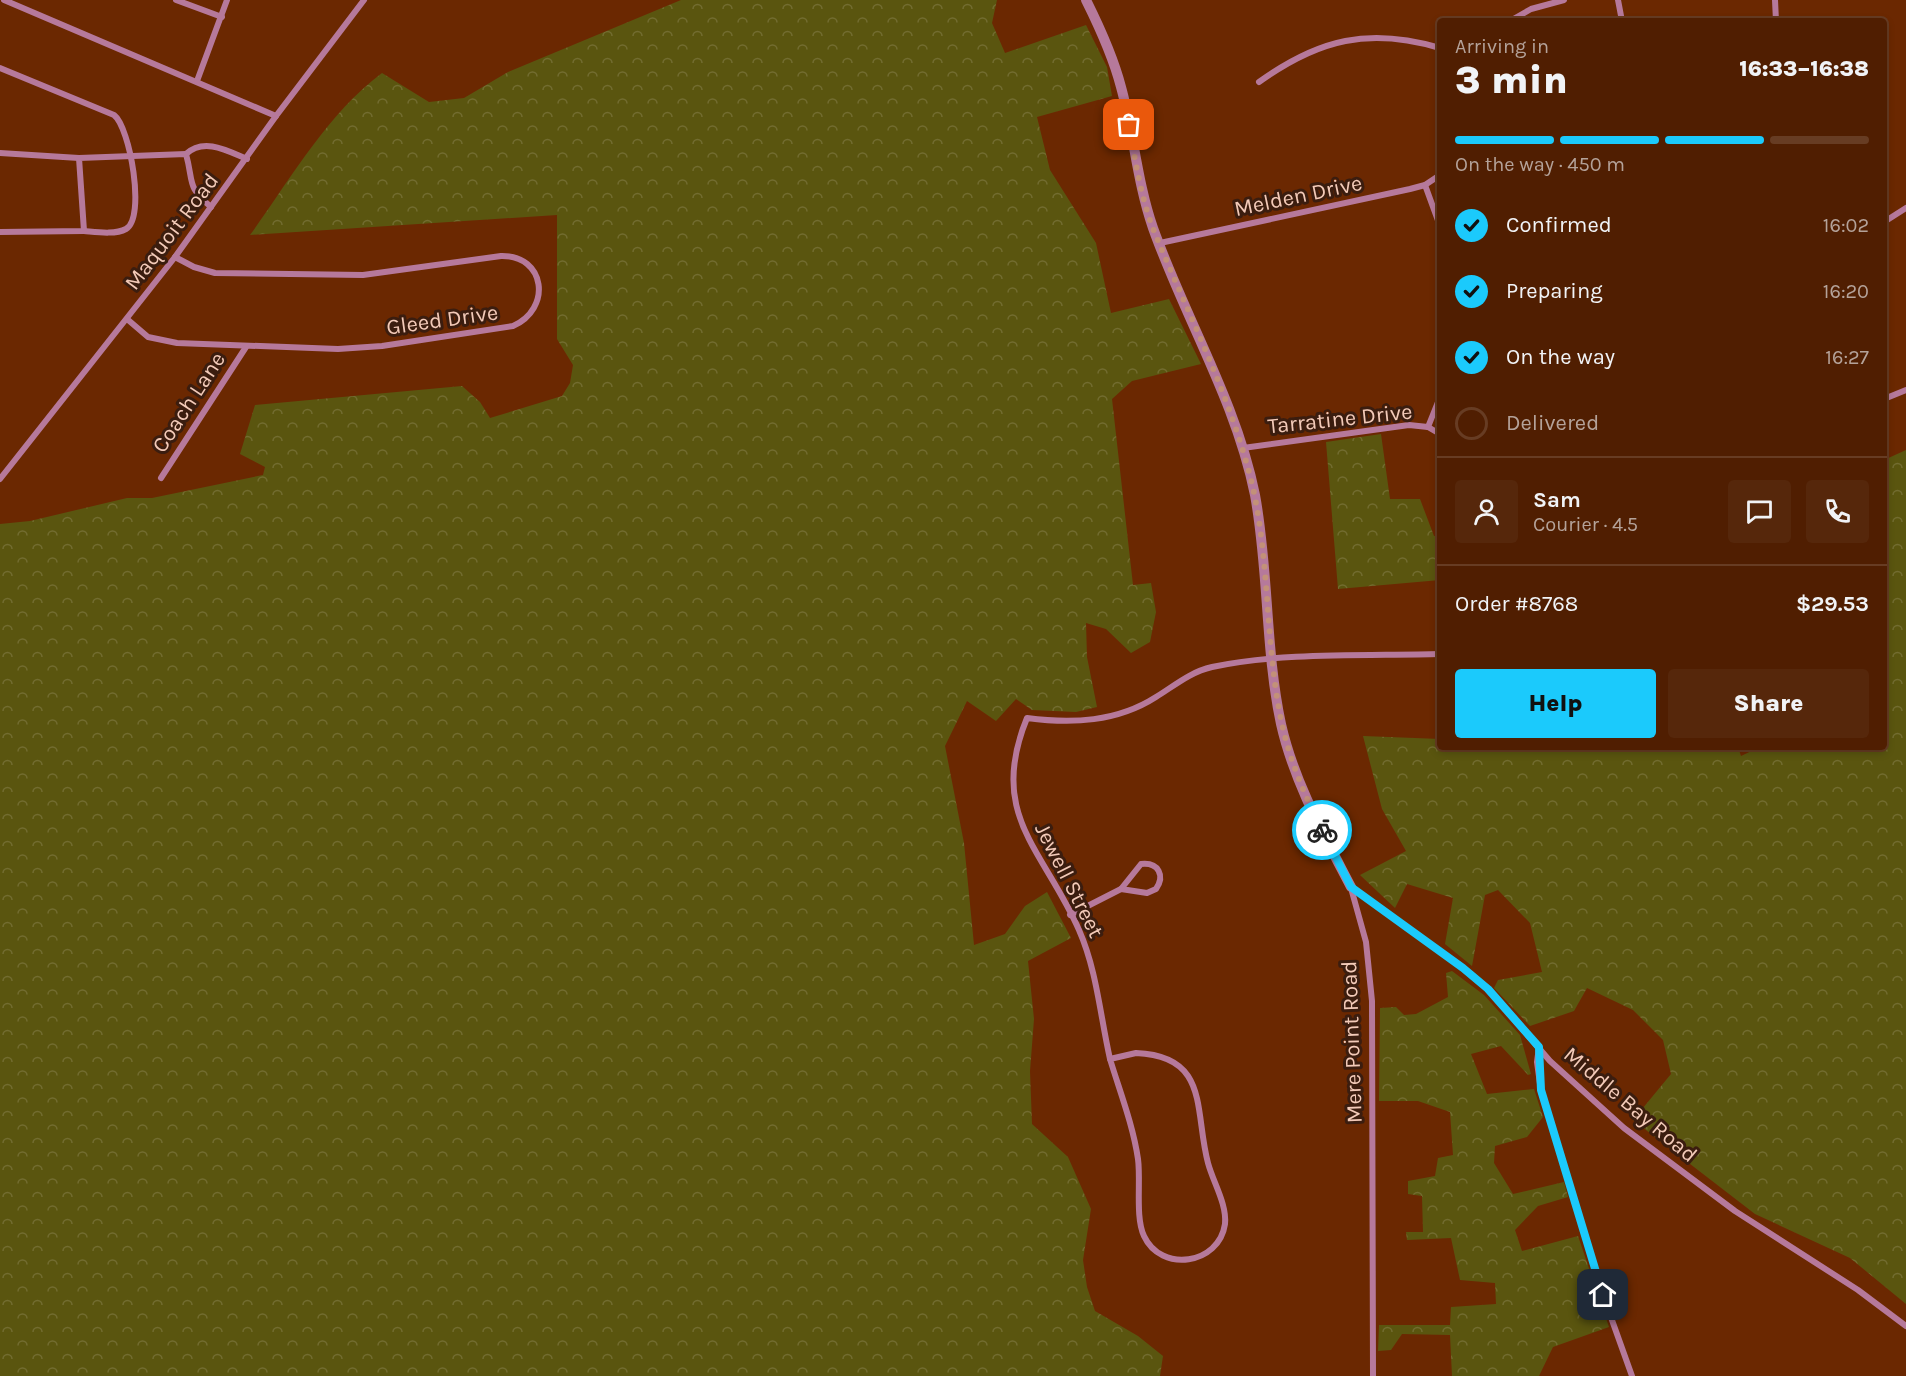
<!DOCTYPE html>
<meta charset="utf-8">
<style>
:root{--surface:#501e01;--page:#56270b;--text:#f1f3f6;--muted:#b4a299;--line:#673c23;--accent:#1bcafc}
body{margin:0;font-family:Karla,sans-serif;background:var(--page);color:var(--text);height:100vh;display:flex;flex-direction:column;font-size:22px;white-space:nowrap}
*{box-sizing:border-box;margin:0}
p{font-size:20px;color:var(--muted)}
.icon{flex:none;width:33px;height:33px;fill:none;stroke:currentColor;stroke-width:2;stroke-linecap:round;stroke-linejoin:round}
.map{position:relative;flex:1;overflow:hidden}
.sheet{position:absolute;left:1437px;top:18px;width:450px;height:732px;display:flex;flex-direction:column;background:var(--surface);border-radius:6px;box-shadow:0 3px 9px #0003,0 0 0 2px var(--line)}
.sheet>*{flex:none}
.pin{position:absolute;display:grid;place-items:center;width:51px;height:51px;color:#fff;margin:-26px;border-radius:12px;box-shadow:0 3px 9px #0006}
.courier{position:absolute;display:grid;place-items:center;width:60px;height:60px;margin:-30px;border:4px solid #1bcafc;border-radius:50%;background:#fff;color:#222;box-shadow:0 2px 8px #0007}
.summary em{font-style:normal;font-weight:800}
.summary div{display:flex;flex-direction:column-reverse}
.summary{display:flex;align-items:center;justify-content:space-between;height:102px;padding:0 18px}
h1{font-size:39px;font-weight:800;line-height:45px}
.bar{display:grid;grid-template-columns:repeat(4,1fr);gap:9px 6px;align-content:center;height:72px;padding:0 18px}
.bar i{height:8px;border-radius:4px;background:var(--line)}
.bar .selected{background:var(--accent)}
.bar p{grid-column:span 4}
.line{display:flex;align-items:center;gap:15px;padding:0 18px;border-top:2px solid var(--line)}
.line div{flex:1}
.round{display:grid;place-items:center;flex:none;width:63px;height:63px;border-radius:6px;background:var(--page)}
ol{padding:0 18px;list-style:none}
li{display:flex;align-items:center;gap:18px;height:66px}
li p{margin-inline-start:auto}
li .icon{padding:6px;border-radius:50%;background:var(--accent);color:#111;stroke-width:4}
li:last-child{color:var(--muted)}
li i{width:33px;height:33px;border:3px solid var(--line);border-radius:50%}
.cta{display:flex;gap:12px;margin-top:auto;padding:12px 18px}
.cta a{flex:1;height:69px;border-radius:6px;background:var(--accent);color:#111;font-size:24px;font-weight:800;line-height:69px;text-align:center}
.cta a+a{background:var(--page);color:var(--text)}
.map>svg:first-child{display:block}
.forest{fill:url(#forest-crowns)}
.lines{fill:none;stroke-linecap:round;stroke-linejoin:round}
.minor{stroke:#b6799b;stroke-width:6}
.tertiary{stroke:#b6799b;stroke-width:10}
.done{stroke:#c39178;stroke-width:6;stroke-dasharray:0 10.8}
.route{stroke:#1bcafc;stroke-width:8}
.labels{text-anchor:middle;stroke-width:6;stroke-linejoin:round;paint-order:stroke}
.street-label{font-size:22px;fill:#f3cab8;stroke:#3b1d0f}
</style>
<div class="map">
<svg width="1906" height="1376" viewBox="0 0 1906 1376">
<defs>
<pattern id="forest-crowns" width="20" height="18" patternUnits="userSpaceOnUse" patternTransform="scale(1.5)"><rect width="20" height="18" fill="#5a550f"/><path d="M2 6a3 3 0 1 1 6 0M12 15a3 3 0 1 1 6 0" fill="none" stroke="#726c30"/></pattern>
</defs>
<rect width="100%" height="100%" fill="#6b2801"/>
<g class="forest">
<path d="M 681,0 L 997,0 L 992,23 L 1005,53 L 1086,25 L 1107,67 L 1112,96 L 1037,117 L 1050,170 L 1096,243 L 1111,313 L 1169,299 L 1201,364 L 1132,381 L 1112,399 L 1133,585 L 1151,583 L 1156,612 L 1150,642 L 1131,653 L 1106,629 L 1086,623 L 1087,657 L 1097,707 L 1076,712 L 1032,710 L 1016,699 L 996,721 L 967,701 L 945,746 L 964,843 L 974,945 L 1005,934 L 1025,906 L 1047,892 L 1071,938 L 1028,961 L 1034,1019 L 1030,1071 L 1032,1124 L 1068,1157 L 1091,1209 L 1083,1260 L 1087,1287 L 1095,1311 L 1138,1336 L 1163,1356 L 1160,1376 L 0,1376 L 0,524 L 30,521 L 127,498 L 152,498 L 263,475 L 265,467 L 240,454 L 255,405 L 462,386 L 480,402 L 490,418 L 562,396 L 570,383 L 573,365 L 557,339 L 557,215 L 250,235 C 290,180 327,114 382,73 L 429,102 L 464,98 L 508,72 Z"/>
<path d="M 1381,434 L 1390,499 L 1420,499 L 1434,536 L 1440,536 L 1440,580 L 1338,589 L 1326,442 Z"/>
<path d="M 1906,450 L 1906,1304 L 1850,1258 L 1755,1214 L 1633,1120 L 1671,1074 L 1663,1040 L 1633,1010 L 1587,988 L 1574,1011 L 1530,1026 L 1494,988 L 1498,980 L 1542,972 L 1530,923 L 1498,890 L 1485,895 L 1472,966 L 1445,944 L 1453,898 L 1407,884 L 1395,908 L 1360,875 L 1406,851 L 1382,809 L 1363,736 L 1440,739 L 1440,747 L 1738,747 L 1741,756 L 1760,747 L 1884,747 L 1884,460 Z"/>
<path d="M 1452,971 L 1484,995 L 1520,1035 L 1531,1074 L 1528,1075 L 1501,1046 L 1471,1054 L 1487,1094 L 1534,1089 L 1543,1117 L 1527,1137 L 1495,1146 L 1494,1163 L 1513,1194 L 1564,1182 L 1568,1197 L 1538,1206 L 1515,1230 L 1522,1251 L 1578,1236 L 1609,1327 L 1553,1347 L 1539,1376 L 1452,1376 L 1450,1335 L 1402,1334 L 1391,1350 L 1378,1351 L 1379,1325 L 1450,1325 L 1451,1307 L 1496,1304 L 1495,1283 L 1460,1280 L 1451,1238 L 1407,1240 L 1406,1232 L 1423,1232 L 1422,1196 L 1408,1194 L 1408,1181 L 1435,1176 L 1438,1158 L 1453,1155 L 1450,1112 L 1418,1101 L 1379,1101 L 1380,1008 L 1396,1007 L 1404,1015 L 1416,1014 L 1448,997 L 1446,973 Z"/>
</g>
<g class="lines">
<g class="minor">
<path d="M 4,0 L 276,116"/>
<path d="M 176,0 L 222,17"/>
<path d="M 1618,0 L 1622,21"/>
<path d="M 1775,0 L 1776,21"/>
<path d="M 1510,21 L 1531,9 L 1564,0"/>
<path d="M 0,68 L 114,115 C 130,127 146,218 126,229 C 115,235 96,232 84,231"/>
<path d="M 197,81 L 227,0"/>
<path d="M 1259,82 C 1319,39 1369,27 1440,48"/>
<path d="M 0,153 L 79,158"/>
<path d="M 186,154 C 204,137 228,151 247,159"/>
<path d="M 1425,185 L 1440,226"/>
<path d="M 1884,222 L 1906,208"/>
<path d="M 0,232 L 84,231 L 79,158 L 186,154 C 194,183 186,186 211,207"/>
<path d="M 1160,243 L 1410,189 L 1425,185 L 1440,175"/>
<path d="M 127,319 L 148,337 L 177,343 L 338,349 L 382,346 L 513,326 C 552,309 546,255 501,256 L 363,275 L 215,273 L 194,267 L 175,257"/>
<path d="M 1884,399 L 1906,390"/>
<path d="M 1428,427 L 1440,397"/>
<path d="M 1243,448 L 1409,425 L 1428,427 L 1440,434"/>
<path d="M 161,478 L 246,347"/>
<path d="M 0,479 L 175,257 L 276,116 L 364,0"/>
<path d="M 1141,864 C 1159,862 1165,876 1156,889 L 1147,893 L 1121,889 Z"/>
<path d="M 1351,887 L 1463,968 L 1488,989 L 1550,1061 L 1624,1128 L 1735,1211 L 1858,1290 L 1906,1326"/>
<path d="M 1351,888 L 1366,942 L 1372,1001 L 1373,1376"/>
<path d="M 1070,915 L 1121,889"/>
<path d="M 1539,1047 L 1537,1062 L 1541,1091 L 1603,1295 L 1632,1376"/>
<path d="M 1136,1053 C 1210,1056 1194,1111 1208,1163 C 1213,1182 1227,1204 1225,1224 C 1219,1265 1161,1273 1144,1236 C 1135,1217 1141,1181 1138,1159 C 1133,1125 1120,1092 1110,1059 Z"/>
<path d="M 1110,1059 C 1100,1015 1097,971 1079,930 C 1044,850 987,815 1027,718 C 1072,724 1117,722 1156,697 C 1174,686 1190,672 1212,667 C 1280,652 1369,656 1440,654"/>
</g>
<path class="tertiary" d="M 1086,0 C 1100,28 1113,56 1121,87 C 1134,134 1137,182 1153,228 C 1185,318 1236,401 1255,495 C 1269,571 1265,649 1281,724 C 1294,782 1324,835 1351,887"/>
</g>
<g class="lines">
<path class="done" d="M 1129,125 C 1135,160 1141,198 1154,231 C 1187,311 1227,389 1249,472 C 1271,554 1264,641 1282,724 C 1290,761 1305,796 1322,830"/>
<path class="route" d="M 1322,830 L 1351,887 L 1463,968 L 1488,989 L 1539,1047 L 1541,1090 L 1603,1295"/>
</g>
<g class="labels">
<g class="street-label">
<text transform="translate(1298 195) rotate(-12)" y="8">Melden Drive</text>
<text transform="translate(171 231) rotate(-53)" y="8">Maquoit Road</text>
<text transform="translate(442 319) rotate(-8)" y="8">Gleed Drive</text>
<text transform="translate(188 402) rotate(-57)" y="8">Coach Lane</text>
<text transform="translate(1340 418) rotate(-6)" y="8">Tarratine Drive</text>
<text transform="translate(1070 880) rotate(63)" y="8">Jewell Street</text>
<text transform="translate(1351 1042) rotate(-92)" y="8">Mere Point Road</text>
<text transform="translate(1631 1104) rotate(40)" y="8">Middle Bay Road</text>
</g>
</g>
</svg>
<div class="pin" style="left:1129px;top:125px;background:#ea580c"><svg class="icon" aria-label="bag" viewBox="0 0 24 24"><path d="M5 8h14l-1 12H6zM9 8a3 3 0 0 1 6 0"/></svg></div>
<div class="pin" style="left:1603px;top:1295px;background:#1f2937"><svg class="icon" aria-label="home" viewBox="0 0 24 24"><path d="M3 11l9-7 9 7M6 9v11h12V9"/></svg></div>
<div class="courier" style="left:1322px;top:830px"><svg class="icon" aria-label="bike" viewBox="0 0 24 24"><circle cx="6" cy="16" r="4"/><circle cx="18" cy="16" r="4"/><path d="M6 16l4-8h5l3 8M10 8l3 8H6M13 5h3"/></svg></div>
<section class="sheet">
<div class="summary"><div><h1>3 min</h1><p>Arriving in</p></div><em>16:33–16:38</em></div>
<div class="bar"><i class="selected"></i><i class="selected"></i><i class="selected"></i><i></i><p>On the way · 450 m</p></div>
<ol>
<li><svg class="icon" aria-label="check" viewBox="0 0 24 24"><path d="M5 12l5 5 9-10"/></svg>Confirmed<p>16:02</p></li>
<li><svg class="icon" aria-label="check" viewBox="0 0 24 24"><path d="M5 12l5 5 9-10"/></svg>Preparing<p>16:20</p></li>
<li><svg class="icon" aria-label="check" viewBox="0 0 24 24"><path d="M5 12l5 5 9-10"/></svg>On the way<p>16:27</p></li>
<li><i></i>Delivered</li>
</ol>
<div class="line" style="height:108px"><a class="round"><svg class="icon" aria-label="person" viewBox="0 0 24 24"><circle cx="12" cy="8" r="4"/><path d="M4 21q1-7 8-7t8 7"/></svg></a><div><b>Sam</b><p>Courier · 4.5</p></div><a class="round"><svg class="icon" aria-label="chat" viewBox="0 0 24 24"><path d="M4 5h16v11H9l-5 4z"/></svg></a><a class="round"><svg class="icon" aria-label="phone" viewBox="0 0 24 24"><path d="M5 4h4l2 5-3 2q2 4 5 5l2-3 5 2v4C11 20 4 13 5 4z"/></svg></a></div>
<div class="line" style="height:78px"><div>Order #8768</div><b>$29.53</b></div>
<div class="cta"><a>Help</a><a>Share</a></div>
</section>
</div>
